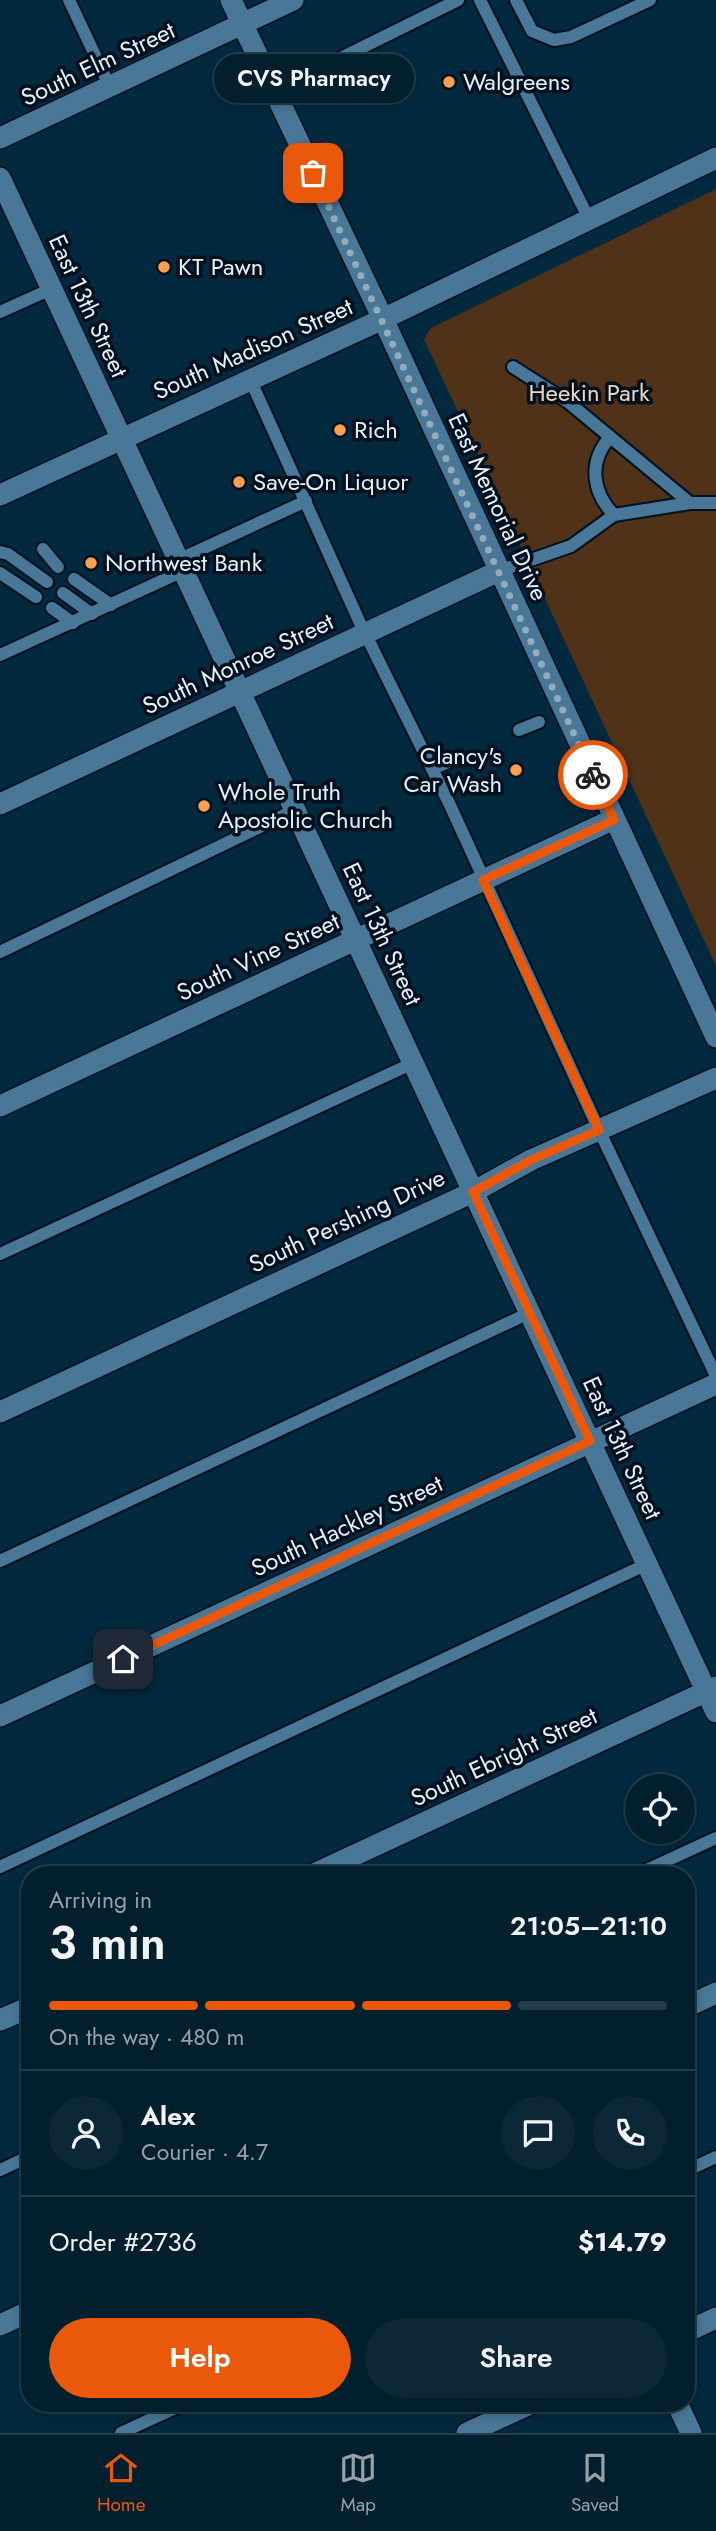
<!DOCTYPE html>
<meta charset="utf-8">
<style>
:root{--surface:#021f2e;--page:#0c2736;--text:#f1f3f6;--muted:#96a2aa;--line:#233d4a;--accent:#ea580c}
body{margin:0;font-family:Jost,sans-serif;background:var(--page);color:var(--text);height:100vh;display:flex;flex-direction:column;font-size:26px;white-space:nowrap}
*{box-sizing:border-box;margin:0}
p{font-size:23px;color:var(--muted)}
.icon{flex:none;width:38px;height:38px;fill:none;stroke:currentColor;stroke-width:2;stroke-linecap:round;stroke-linejoin:round}
.map{position:relative;flex:1;overflow:hidden}
.sheet{position:absolute;left:21px;top:1866px;width:674px;height:546px;display:flex;flex-direction:column;background:var(--surface);border-radius:28px;box-shadow:0 4px 10px #0003,0 0 0 2px var(--line)}
.sheet>*{flex:none}
.controls{position:absolute;left:625px;top:1774px;display:grid;gap:14px}
.controls a{display:grid;place-items:center;width:70px;height:70px;border-radius:50%;background:var(--surface);box-shadow:0 4px 10px #0003,0 0 0 2px var(--line);font-size:35px}
.pin{position:absolute;display:grid;place-items:center;width:60px;height:60px;color:#fff;margin:-30px;border-radius:14px;box-shadow:0 4px 10px #0006}
.courier{position:absolute;display:grid;place-items:center;width:70px;height:70px;margin:-35px;border:5px solid #ea580c;border-radius:50%;background:#fff;color:#222;box-shadow:0 2px 9px #0007}
.bubble{position:absolute;height:49px;border-radius:24px;background:var(--surface);box-shadow:0 4px 10px #0003,0 0 0 2px var(--line);font-size:23px;font-weight:600;line-height:49px;text-align:center}
.overview em{font-style:normal;font-weight:600}
.overview div{display:flex;flex-direction:column-reverse}
.overview{display:flex;align-items:center;justify-content:space-between;height:119px;padding:0 28px}
h1{font-size:46px;font-weight:600;line-height:52px}
.bar{display:grid;grid-template-columns:repeat(4,1fr);gap:10px 7px;align-content:center;height:84px;padding:0 28px}
.bar i{height:9px;border-radius:5px;background:var(--line)}
.bar .selected{background:var(--accent)}
.bar p{grid-column:span 4}
.line{display:flex;align-items:center;gap:18px;padding:0 28px;border-top:2px solid var(--line)}
.line div{flex:1}
.round{display:grid;place-items:center;flex:none;width:74px;height:74px;border-radius:37px;background:var(--page)}
.cta{display:flex;gap:14px;margin-top:auto;padding:14px 28px}
.cta a{flex:1;height:80px;border-radius:42px;background:var(--accent);color:#fff;font-size:28px;font-weight:600;line-height:80px;text-align:center}
.cta a+a{background:var(--page);color:var(--text)}
.tab-bar{display:flex;justify-content:space-around;align-items:center;height:98px;border-top:2px solid var(--line);background:var(--surface);font-size:19px;color:var(--muted)}
.tab-bar a{display:grid;justify-items:center;gap:4px}
.tab-bar .selected{color:var(--accent)}
.map>svg:first-child{display:block}
.green{fill:#503219}
.lines{fill:none;stroke-linecap:round;stroke-linejoin:round}
.lane-casing{stroke:#00111f;stroke-width:16}
.street-casing{stroke:#00111f;stroke-width:24}
.secondary-casing{stroke:#00111f;stroke-width:24}
.lane{stroke:#487797;stroke-width:12}
.street{stroke:#487797;stroke-width:21}
.secondary{stroke:#487797;stroke-width:21}
.done{stroke:#94abb9;stroke-width:7;stroke-dasharray:0 12.6}
.route{stroke:#ea580c;stroke-width:9}
.poi-dot{fill:#fa9f4f;stroke:#01101c;stroke-width:2.5}
.labels{text-anchor:middle;stroke-width:7;stroke-linejoin:round;paint-order:stroke}
.street-label{font-size:24px;fill:#e2f1fb;stroke:#01101c}
.poi-label{font-size:24px;fill:#e2f1fb;stroke:#01101c;text-anchor:start}
.park-label{font-size:24px;fill:#eed6c4;stroke:#01101c}
</style>
<div class="map">
<svg width="716" height="2433" viewBox="0 0 716 2433">
<rect width="100%" height="100%" fill="#03293e"/>
<path class="green" d="M 716,189 L 716,966 L 424,339 L 431,328 Z"/>
<g class="lines">
<defs>
<g id="lane">
<path d="M 69,0 L 110,87"/>
<path d="M 480,0 L 589,219"/>
<path d="M 516,0 L 532,31 L 554,40 L 571,37 L 650,0"/>
<path d="M 274,91 L 458,0"/>
<path d="M 0,312 L 51,289"/>
<path d="M 513,367 L 568,402 L 690,503"/>
<path d="M 250,379 L 360,623 L 449,803 L 599,1130 L 716,1376"/>
<path d="M 610,437 C 588,462 592,492 614,515"/>
<path d="M 43,549 L 58,567"/>
<path d="M 0,552 L 8,554 L 47,582"/>
<path d="M 178,560 L 306,501"/>
<path d="M 499,571 L 571,546 L 614,515 L 690,503 L 716,503"/>
<path d="M 0,573 L 36,597"/>
<path d="M 74,579 L 111,605"/>
<path d="M 63,593 L 92,614"/>
<path d="M 52,608 L 73,623"/>
<path d="M 0,655 L 183,571"/>
<path d="M 519,730 L 539,722"/>
<path d="M 432,769 L 460,757"/>
<path d="M 0,952 L 295,810"/>
<path d="M 0,1254 L 413,1063"/>
<path d="M 0,1561 L 529,1313"/>
<path d="M 0,1867 L 647,1564"/>
<path d="M 638,1874 L 716,1838"/>
<path d="M 0,2170 L 30,2156"/>
<path d="M 686,2171 L 716,2157"/>
<path d="M 121,2433 L 186,2403"/>
</g>
<g id="street">
<path d="M 0,138 L 293,0"/>
<path d="M 0,178 L 716,1712"/>
<path d="M 0,804 L 499,571"/>
<path d="M 0,1106 L 614,819"/>
<path d="M 0,1412 L 473,1192 L 531,1160 L 716,1078"/>
<path d="M 314,1874 L 716,1687"/>
<path d="M 686,2007 L 716,1993"/>
<path d="M 0,2020 L 30,2007"/>
<path d="M 0,2325 L 30,2311"/>
<path d="M 686,2332 L 716,2318"/>
<path d="M 677,2403 L 691,2433"/>
<path d="M 467,2433 L 532,2403"/>
</g>
<g id="secondary">
<path d="M 231,0 L 383,319 L 716,1037"/>
<path d="M 0,495 L 383,319 L 716,158"/>
<path d="M 0,1716 L 716,1384"/>
</g>
</defs>
<use href="#lane" class="lane-casing"/>
<use href="#street" class="street-casing"/>
<use href="#secondary" class="secondary-casing"/>
<use href="#lane" class="lane"/>
<use href="#street" class="street"/>
<use href="#secondary" class="secondary"/>
</g>
<g class="lines">
<path class="done" d="M 313,173 L 593,775"/>
<path class="route" d="M 123,1659 L 590,1441 L 473,1192 L 531,1160 L 599,1130 L 483,880 L 614,820 L 593,775"/>
</g>
<g class="poi-dot">
<circle cx="449" cy="82" r="7"/>
<circle cx="164" cy="267" r="7"/>
<circle cx="340" cy="430" r="7"/>
<circle cx="239" cy="482" r="7"/>
<circle cx="91" cy="563" r="7"/>
<circle cx="516" cy="770" r="7"/>
<circle cx="204" cy="806" r="7"/>
</g>
<g class="labels">
<g class="street-label">
<text transform="translate(98 64) rotate(-25)" y="8">South Elm Street</text>
<text transform="translate(88 306) rotate(65)" y="8">East 13th Street</text>
<text transform="translate(253 349) rotate(-24)" y="8">South Madison Street</text>
<text transform="translate(498 507) rotate(65)" y="8">East Memorial Drive</text>
<text transform="translate(238 664) rotate(-25)" y="8">South Monroe Street</text>
<text transform="translate(382 934) rotate(65)" y="8">East 13th Street</text>
<text transform="translate(258 957) rotate(-25)" y="8">South Vine Street</text>
<text transform="translate(347 1221) rotate(-25)" y="8">South Pershing Drive</text>
<text transform="translate(622 1448) rotate(65)" y="8">East 13th Street</text>
<text transform="translate(347 1526) rotate(-25)" y="8">South Hackley Street</text>
<text transform="translate(504 1757) rotate(-25)" y="8">South Ebright Street</text>
</g>
<g class="poi-label">
<text x="463" y="90">Walgreens</text>
<text x="178" y="275">KT Pawn</text>
<text x="354" y="438">Rich</text>
<text x="253" y="490">Save-On Liquor</text>
<text x="105" y="571">Northwest Bank</text>
<text x="502" y="764" text-anchor="end">Clancy's<tspan x="502" dy="28">Car Wash</tspan></text>
<text x="218" y="800">Whole Truth<tspan x="218" dy="28">Apostolic Church</tspan></text>
</g>
<g class="park-label">
<text x="589" y="401">Heekin Park</text>
</g>
</g>
</svg>
<div class="controls">
<a><svg class="icon" aria-label="locate" viewBox="0 0 24 24"><circle cx="12" cy="12" r="6"/><path d="M12 2v4M12 18v4M2 12h4M18 12h4"/></svg></a>
</div>
<div class="pin" style="left:313px;top:173px;background:#ea580c"><svg class="icon" aria-label="bag" viewBox="0 0 24 24"><path d="M5 8h14l-1 12H6zM9 8a3 3 0 0 1 6 0"/></svg></div>
<div class="pin" style="left:123px;top:1659px;background:#1f2937"><svg class="icon" aria-label="home" viewBox="0 0 24 24"><path d="M3 11l9-7 9 7M6 9v11h12V9"/></svg></div>
<div class="courier" style="left:593px;top:775px"><svg class="icon" aria-label="bike" viewBox="0 0 24 24"><circle cx="6" cy="16" r="4"/><circle cx="18" cy="16" r="4"/><path d="M6 16l4-8h5l3 8M10 8l3 8H6M13 5h3"/></svg></div>
<div class="bubble" style="left:214px;top:54px;width:200px">CVS Pharmacy</div>
<section class="sheet">
<div class="overview"><div><h1>3 min</h1><p>Arriving in</p></div><em>21:05–21:10</em></div>
<div class="bar"><i class="selected"></i><i class="selected"></i><i class="selected"></i><i></i><p>On the way · 480 m</p></div>
<div class="line" style="height:126px"><a class="round"><svg class="icon" aria-label="person" viewBox="0 0 24 24"><circle cx="12" cy="8" r="4"/><path d="M4 21q1-7 8-7t8 7"/></svg></a><div><b>Alex</b><p>Courier · 4.7</p></div><a class="round"><svg class="icon" aria-label="chat" viewBox="0 0 24 24"><path d="M4 5h16v11H9l-5 4z"/></svg></a><a class="round"><svg class="icon" aria-label="phone" viewBox="0 0 24 24"><path d="M5 4h4l2 5-3 2q2 4 5 5l2-3 5 2v4C11 20 4 13 5 4z"/></svg></a></div>
<div class="line" style="height:91px"><div>Order #2736</div><b>$14.79</b></div>
<div class="cta"><a>Help</a><a>Share</a></div>
</section>
</div>
<nav class="tab-bar">
<a class="selected"><svg class="icon" aria-label="home" viewBox="0 0 24 24"><path d="M3 11l9-7 9 7M6 9v11h12V9"/></svg>Home</a>
<a><svg class="icon" aria-label="map" viewBox="0 0 24 24"><path d="M3 6l6-2 6 2 6-2v14l-6 2-6-2-6 2zM9 4v14M15 6v14"/></svg>Map</a>
<a><svg class="icon" aria-label="saved" viewBox="0 0 24 24"><path d="M7 4h10v16l-5-4-5 4z"/></svg>Saved</a>
</nav>
